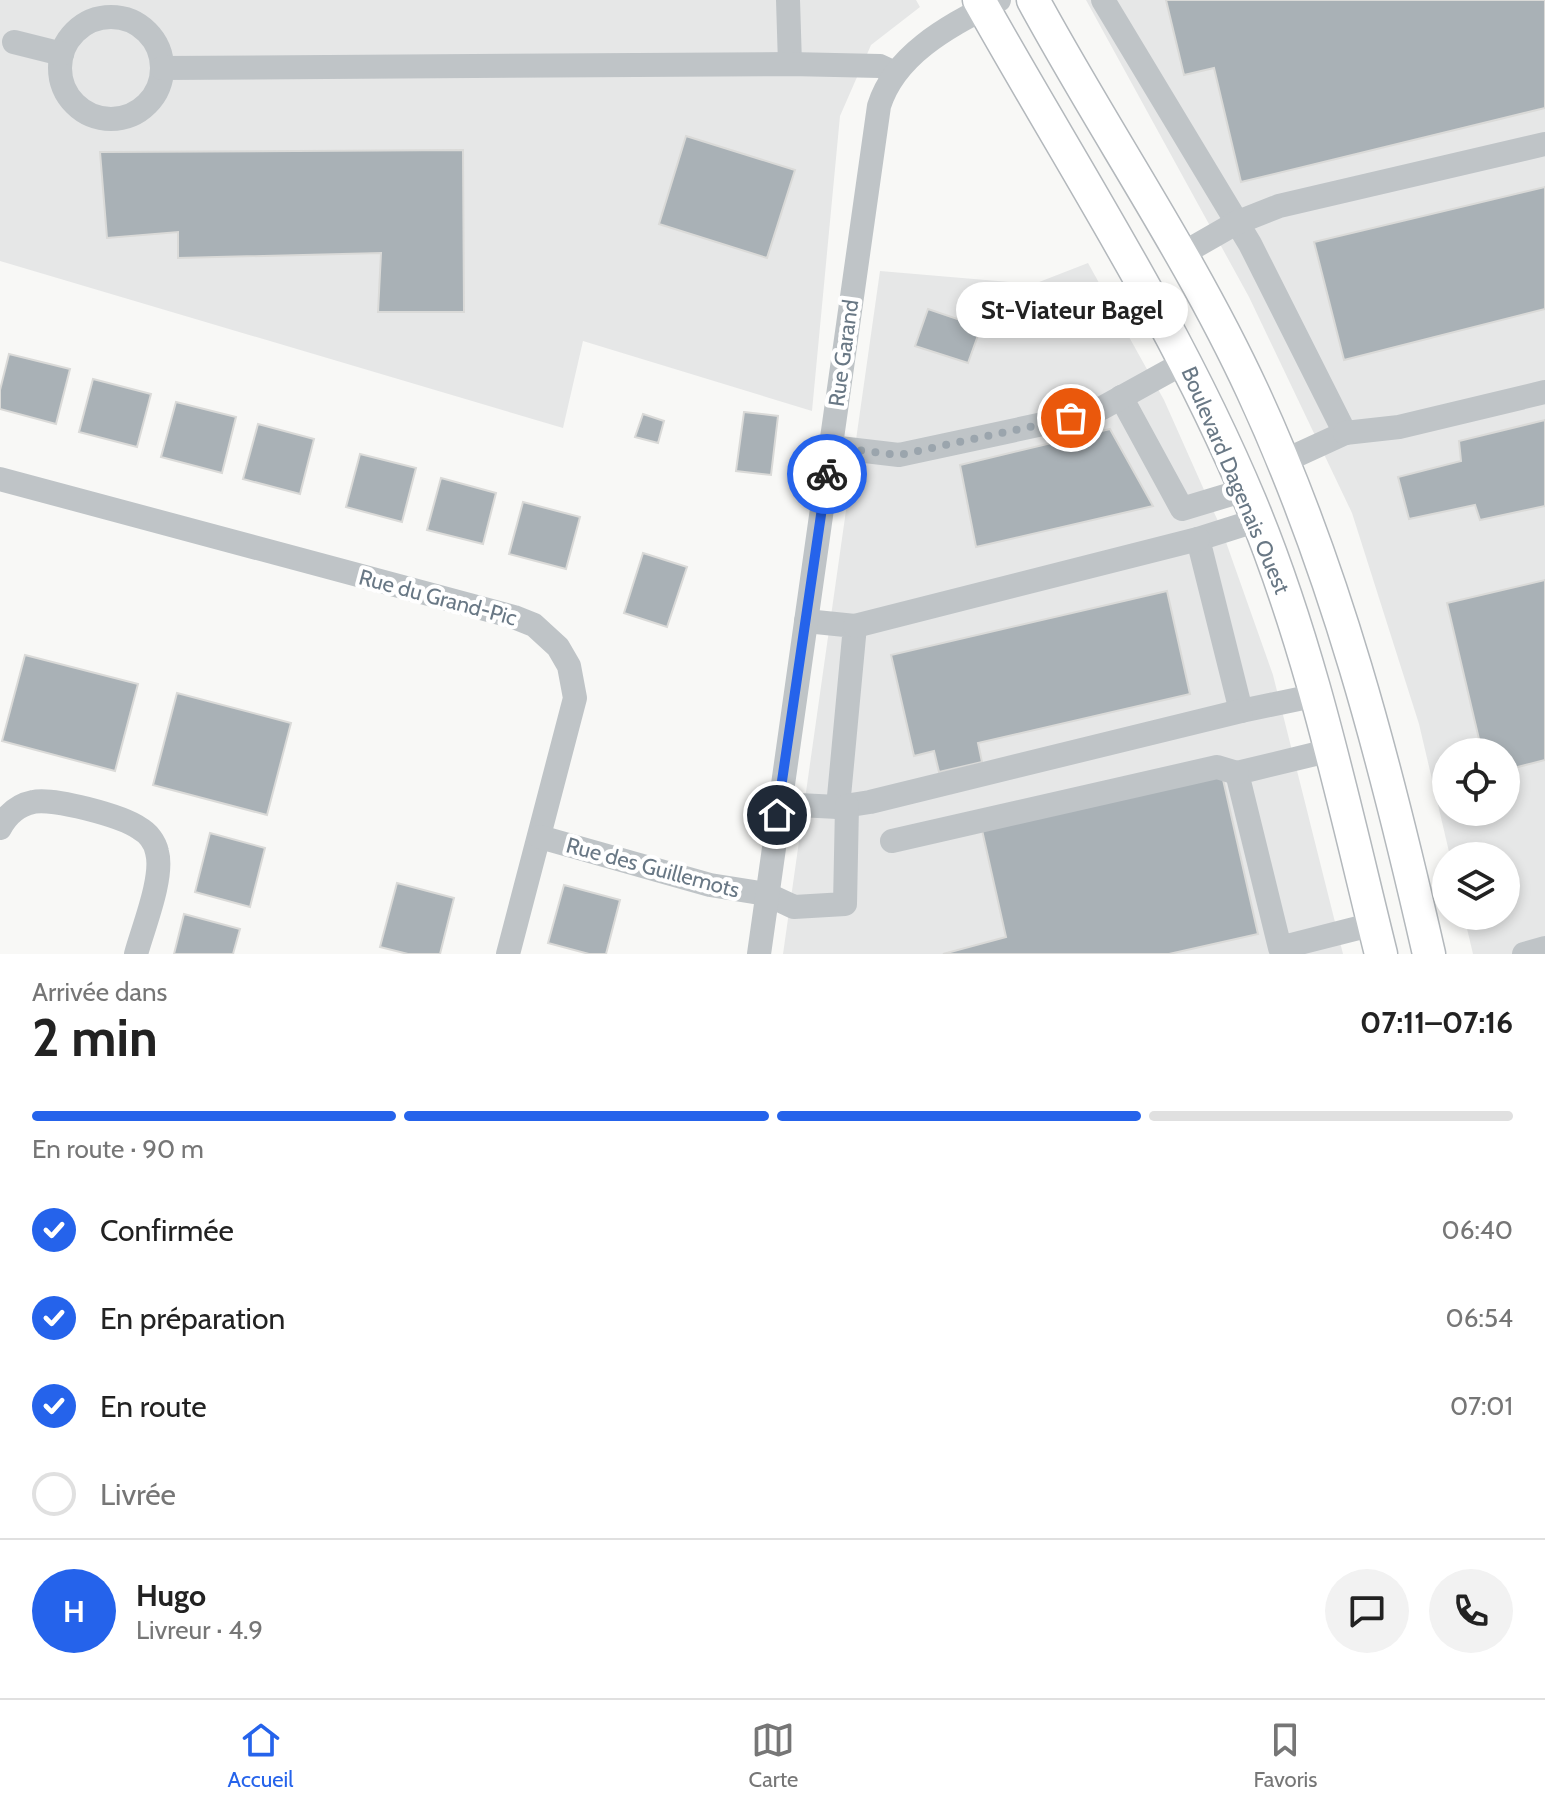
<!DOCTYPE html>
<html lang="fr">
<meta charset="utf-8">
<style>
:root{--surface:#fff;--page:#f2f2f2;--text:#222;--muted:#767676;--line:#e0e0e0;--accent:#2563eb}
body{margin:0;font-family:Cabin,sans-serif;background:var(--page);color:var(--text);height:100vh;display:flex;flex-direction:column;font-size:30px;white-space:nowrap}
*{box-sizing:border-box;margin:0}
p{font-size:26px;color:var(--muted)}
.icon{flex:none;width:44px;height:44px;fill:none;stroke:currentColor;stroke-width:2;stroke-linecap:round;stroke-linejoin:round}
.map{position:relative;height:954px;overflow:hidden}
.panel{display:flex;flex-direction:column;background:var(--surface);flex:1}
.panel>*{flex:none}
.buttons{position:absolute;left:1432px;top:738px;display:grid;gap:16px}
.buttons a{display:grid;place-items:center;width:88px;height:88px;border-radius:50%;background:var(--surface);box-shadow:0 4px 12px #0003;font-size:40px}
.pin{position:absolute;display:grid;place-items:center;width:68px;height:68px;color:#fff;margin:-34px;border:4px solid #fff;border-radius:50%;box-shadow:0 2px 8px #0007}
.courier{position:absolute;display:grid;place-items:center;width:80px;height:80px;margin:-40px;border:6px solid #2563eb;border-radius:50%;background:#fff;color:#222;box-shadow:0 2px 10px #0007}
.bubble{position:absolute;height:56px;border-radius:28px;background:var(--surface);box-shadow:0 4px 12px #0003;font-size:26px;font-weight:800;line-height:56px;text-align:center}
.summary em{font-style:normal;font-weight:800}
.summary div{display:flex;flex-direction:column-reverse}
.summary{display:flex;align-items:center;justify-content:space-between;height:136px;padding:0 32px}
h1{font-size:52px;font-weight:800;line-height:60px}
.bar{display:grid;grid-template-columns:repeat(4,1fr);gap:12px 8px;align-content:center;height:96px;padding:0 32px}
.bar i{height:10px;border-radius:6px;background:var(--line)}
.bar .on{background:var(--accent)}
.bar p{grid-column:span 4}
.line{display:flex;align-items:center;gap:20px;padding:0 32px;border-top:2px solid var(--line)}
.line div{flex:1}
.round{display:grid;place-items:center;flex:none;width:84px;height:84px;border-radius:42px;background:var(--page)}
ol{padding:0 32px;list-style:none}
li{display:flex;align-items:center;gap:24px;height:88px}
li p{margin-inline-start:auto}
li .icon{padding:8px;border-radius:50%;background:var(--accent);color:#fff;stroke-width:4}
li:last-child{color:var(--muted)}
li i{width:44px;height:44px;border:4px solid var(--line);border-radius:50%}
.menu{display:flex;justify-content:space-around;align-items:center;height:112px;border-top:2px solid var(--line);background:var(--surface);font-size:22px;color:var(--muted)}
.menu a{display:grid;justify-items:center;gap:4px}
.menu .on{color:var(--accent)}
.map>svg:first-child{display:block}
.built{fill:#e6e7e7;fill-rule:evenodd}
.building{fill:#a9b1b6;stroke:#dadad8;stroke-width:2}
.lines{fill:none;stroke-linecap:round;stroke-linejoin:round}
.major-casing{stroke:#b3b8bc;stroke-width:35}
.minor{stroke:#bfc4c7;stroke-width:24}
.major{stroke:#fff;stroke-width:32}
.done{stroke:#9ba5ad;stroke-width:8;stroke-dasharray:0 14.4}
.route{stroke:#2563eb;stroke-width:10}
.labels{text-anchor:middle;stroke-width:8;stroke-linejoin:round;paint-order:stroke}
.street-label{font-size:22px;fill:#697885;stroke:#fff}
</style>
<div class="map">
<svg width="1545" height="954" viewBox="0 0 1545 954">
<rect width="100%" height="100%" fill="#f8f8f6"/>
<g class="built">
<path d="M 0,0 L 916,0 L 920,7 L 871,45 L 840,116 L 812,411 L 583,341 L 563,428 L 0,261 Z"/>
<path d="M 1086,0 L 1545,0 L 1545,954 L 1473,954 L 1464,916 L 1506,916 L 1506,856 L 1450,856 L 1419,724 L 1352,513 L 1249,297 ZM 1446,752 L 1506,752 L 1506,812 L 1446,812 Z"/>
<path d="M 1088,263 L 1164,400 L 1221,528 L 1273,675 L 1343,954 L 783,954 L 880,271 L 1034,284 Z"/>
</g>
<g class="building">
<path d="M 1166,0 L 1545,0 L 1545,108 L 1241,182 L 1214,68 L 1184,75 Z"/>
<path d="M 686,136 L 795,170 L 767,258 L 659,224 Z"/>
<path d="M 463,150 L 464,312 L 378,312 L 381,253 L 178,258 L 178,232 L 107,238 L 100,152 Z"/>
<path d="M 1545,187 L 1545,309 L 1344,360 L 1314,242 Z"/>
<path d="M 928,309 L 981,327 L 968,363 L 915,346 Z"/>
<path d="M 9,354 L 70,369 L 56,424 L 0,409 L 0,390 Z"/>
<path d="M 93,379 L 151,394 L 137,447 L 79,432 Z"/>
<path d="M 176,402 L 236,417 L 222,473 L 161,457 Z"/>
<path d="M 744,412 L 778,416 L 771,475 L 736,471 Z"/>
<path d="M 643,414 L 664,421 L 658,443 L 635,437 Z"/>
<path d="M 1545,420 L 1545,506 L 1480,520 L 1475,505 L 1409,519 L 1398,477 L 1461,461 L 1459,441 Z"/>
<path d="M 258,424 L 314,439 L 300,494 L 243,479 Z"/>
<path d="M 1110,429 L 1153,506 L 976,547 L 960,465 Z"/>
<path d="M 360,454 L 416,468 L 402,522 L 346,507 Z"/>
<path d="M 441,478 L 496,493 L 483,544 L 427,530 Z"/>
<path d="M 523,502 L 580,517 L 566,569 L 509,554 Z"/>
<path d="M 643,553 L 687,567 L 667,627 L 624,613 Z"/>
<path d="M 1545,580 L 1545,760 L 1506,770 L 1506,752 L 1482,752 L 1447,603 Z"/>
<path d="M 1167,591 L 1190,694 L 978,743 L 982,762 L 939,772 L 934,751 L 914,756 L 891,655 Z"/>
<path d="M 25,655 L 138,684 L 115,771 L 2,741 Z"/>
<path d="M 177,693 L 291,723 L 267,815 L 153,785 Z"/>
<path d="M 1222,775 L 1258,934 L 1169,954 L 943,954 L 1006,937 L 982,830 Z"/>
<path d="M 210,833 L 265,848 L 250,907 L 195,892 Z"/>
<path d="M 397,883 L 454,898 L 440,954 L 408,954 L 380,947 Z"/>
<path d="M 564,885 L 620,900 L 606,954 L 589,954 L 548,943 Z"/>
<path d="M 184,914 L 240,929 L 233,954 L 174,954 Z"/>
</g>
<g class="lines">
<defs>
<g id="major">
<path d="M 979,0 C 1072,166 1176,324 1250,501 C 1311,647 1343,801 1381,954"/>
<path d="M 1033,0 C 1104,131 1189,254 1252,390 C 1336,571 1385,761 1429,954"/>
</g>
</defs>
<use href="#major" class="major-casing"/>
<g class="minor">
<path d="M 788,0 L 790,64"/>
<path d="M 1103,0 L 1250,244 L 1345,433 L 1284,461"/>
<circle cx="111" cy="68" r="51"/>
<path d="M 14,42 L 62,54"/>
<path d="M 162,68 L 790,64 L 880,66 L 895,73"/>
<path d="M 1182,254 L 1236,223 L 1279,206 L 1545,144"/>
<path d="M 1121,397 L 1182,509 L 1245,490"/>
<path d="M 1345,433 L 1399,427 L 1545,392"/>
<path d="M 831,447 L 899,455 L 1071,418 L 1102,408 L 1187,361"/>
<path d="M 0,479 L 514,617 L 534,625 L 558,647 L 569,666 L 575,698 L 508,954"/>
<path d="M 1258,520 L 1198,539 L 1241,711 L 1318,695"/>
<path d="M 806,621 L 855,626 L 838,807"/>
<path d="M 855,626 L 1198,539"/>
<path d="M 1332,750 L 1237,773 L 1280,948 L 1374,924"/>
<path d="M 778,804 L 838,807 L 870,802 L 1241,711"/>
<path d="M 0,828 C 7,815 18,805 33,802 C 52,797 122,816 139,828 C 148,833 155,842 157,852 C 164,877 143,928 136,954"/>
<path d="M 540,837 L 710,885 L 766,894 L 794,907 L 845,904 L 847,806"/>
<path d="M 892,841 L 1217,767 L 1237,773"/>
<path d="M 759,954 L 879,106 C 896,52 952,25 999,0"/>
<path d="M 1524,954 L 1545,948"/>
</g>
<use href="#major" class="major"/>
</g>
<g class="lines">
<path class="done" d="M 827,474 L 831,447 L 899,455 L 1071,418"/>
<path class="route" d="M 777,815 L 827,474"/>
</g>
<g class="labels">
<g class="street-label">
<text transform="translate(843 353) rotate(-82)" y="8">Rue Garand</text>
<text transform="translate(1236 480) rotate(67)" y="8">Boulevard Dagenais Ouest</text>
<text transform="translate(438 597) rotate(15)" y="8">Rue du Grand-Pic</text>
<text transform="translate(653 867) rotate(15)" y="8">Rue des Guillemots</text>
</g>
</g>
</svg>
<div class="buttons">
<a><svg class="icon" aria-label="locate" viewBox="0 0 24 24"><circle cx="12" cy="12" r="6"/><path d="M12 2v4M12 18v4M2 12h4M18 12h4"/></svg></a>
<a><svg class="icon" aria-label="layers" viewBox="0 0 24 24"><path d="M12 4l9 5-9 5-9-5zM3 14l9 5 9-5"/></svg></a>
</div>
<div class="pin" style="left:1071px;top:418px;background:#ea580c"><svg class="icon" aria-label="bag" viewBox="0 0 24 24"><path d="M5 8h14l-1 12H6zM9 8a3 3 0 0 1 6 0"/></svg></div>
<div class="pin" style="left:777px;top:815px;background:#1f2937"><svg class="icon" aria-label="home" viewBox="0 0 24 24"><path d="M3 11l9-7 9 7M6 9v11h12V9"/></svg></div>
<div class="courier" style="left:827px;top:474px"><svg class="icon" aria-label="bike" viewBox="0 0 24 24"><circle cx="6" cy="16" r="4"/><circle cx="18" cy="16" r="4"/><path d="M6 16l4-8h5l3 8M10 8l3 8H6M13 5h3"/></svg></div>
<div class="bubble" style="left:956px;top:282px;width:232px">St-Viateur Bagel</div>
</div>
<section class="panel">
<div class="summary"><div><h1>2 min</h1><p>Arrivée dans</p></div><em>07:11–07:16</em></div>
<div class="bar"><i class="on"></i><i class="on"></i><i class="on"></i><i></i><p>En route · 90 m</p></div>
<ol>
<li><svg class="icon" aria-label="check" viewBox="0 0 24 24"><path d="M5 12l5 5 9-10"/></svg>Confirmée<p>06:40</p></li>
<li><svg class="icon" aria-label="check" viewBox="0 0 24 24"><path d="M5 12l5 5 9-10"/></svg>En préparation<p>06:54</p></li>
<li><svg class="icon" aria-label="check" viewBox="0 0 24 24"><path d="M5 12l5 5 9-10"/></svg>En route<p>07:01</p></li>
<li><i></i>Livrée</li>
</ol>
<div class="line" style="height:144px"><b class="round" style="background:var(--accent);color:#fff">H</b><div><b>Hugo</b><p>Livreur · 4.9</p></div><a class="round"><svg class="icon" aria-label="chat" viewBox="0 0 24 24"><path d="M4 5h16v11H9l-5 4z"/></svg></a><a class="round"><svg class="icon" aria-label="phone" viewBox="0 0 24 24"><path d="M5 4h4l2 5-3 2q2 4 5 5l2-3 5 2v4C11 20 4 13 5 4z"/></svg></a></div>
</section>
<nav class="menu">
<a class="on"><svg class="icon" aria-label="home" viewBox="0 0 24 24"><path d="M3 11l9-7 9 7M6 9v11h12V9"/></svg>Accueil</a>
<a><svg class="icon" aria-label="map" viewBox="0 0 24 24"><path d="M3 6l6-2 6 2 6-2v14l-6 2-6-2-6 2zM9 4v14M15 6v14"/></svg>Carte</a>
<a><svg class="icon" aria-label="saved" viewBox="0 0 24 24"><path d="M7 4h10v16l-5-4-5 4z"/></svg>Favoris</a>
</nav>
